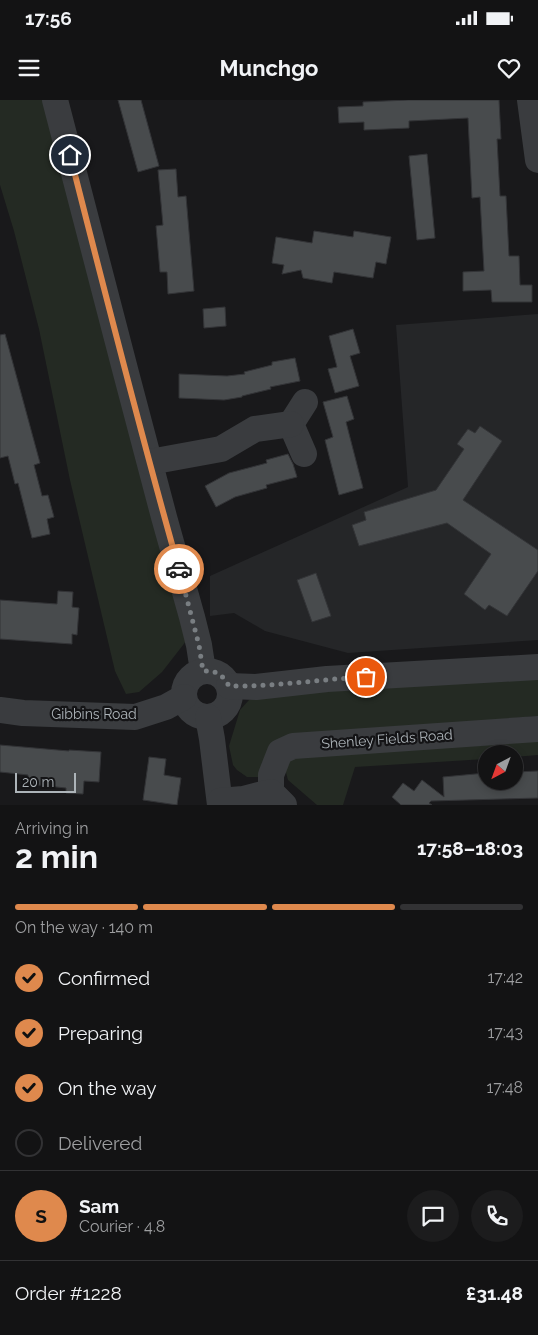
<!DOCTYPE html>
<meta charset="utf-8">
<style>
:root{--surface:#131314;--page:#1c1c1d;--text:#f1f3f6;--muted:#9d9ea0;--line:#323234;--accent:#df894d}
body{margin:0;font-family:Raleway,sans-serif;background:var(--page);color:var(--text);height:100vh;display:flex;flex-direction:column;font-size:19px;white-space:nowrap}
*{box-sizing:border-box;margin:0}
p{font-size:16px;color:var(--muted)}
.icon{flex:none;width:28px;height:28px;fill:none;stroke:currentColor;stroke-width:2;stroke-linecap:round;stroke-linejoin:round}
.map{position:relative;height:705px;overflow:hidden}
.details{display:flex;flex-direction:column;background:var(--surface);flex:1}
.details>*{flex:none}
.needle{width:32px;rotate:221deg}
.controls{position:absolute;left:478px;top:645px;display:grid;gap:10px}
.controls a{display:grid;place-items:center;width:45px;height:45px;border-radius:50%;background:var(--surface);box-shadow:0 2px 8px #0003,0 0 0 1px var(--line);font-size:25px}
.scale{position:absolute;left:15px;bottom:12px;width:61px;box-sizing:border-box;padding-left:5px;border:2px solid #adb4b9;border-top:0;font-size:14px;line-height:18px;white-space:nowrap;color:#adb4b9;-webkit-text-stroke:4px #141416;paint-order:stroke}
.pin{position:absolute;display:grid;place-items:center;width:42px;height:42px;color:#fff;margin:-21px;border:2px solid #fff;border-radius:50%;box-shadow:0 1px 5px #0007}
.courier{position:absolute;display:grid;place-items:center;width:50px;height:50px;margin:-25px;border:4px solid #df894d;border-radius:50%;background:#fff;color:#222;box-shadow:0 1px 6px #0007}
.head em{font-style:normal;font-weight:700}
.head div{display:flex;flex-direction:column-reverse}
.head{display:flex;align-items:center;justify-content:space-between;height:85px;padding:0 15px}
h1{font-size:32px;font-weight:700;line-height:38px}
.bar{display:grid;grid-template-columns:repeat(4,1fr);gap:8px 5px;align-content:center;height:60px;padding:0 15px}
.bar i{height:6px;border-radius:4px;background:var(--line)}
.bar .on{background:var(--accent)}
.bar p{grid-column:span 4}
.line{display:flex;align-items:center;gap:12px;padding:0 15px;border-top:1px solid var(--line)}
.line div{flex:1}
.round{display:grid;place-items:center;flex:none;width:52px;height:52px;border-radius:26px;background:var(--page)}
ol{padding:0 15px;list-style:none}
li{display:flex;align-items:center;gap:15px;height:55px}
li p{margin-inline-start:auto}
li .icon{padding:5px;border-radius:50%;background:var(--accent);color:#111;stroke-width:4}
li:last-child{color:var(--muted)}
li i{width:28px;height:28px;border:2px solid var(--line);border-radius:50%}
.status{display:flex;justify-content:space-between;align-items:center;height:35px;padding:0 25px;background:var(--surface);direction:ltr}
.status svg{height:14px;fill:currentColor}
header{display:flex;justify-content:space-between;align-items:center;height:65px;padding:0 15px;background:var(--surface);font-size:22px;font-weight:700}
.map>svg:first-child{display:block}
.built{fill:#252628}
.green{fill:#242a23}
.building{fill:#484b4d;stroke:#333437}
.lines{fill:none;stroke-linecap:round;stroke-linejoin:round}
.minor{stroke:#3a3c3f;stroke-width:26}
.done{stroke:#797e82;stroke-width:5;stroke-dasharray:0 9}
.route{stroke:#df894d;stroke-width:6}
.labels{text-anchor:middle;stroke-width:4.5;stroke-linejoin:round;paint-order:stroke}
.street-label{font-size:14px;fill:#adb4b9;stroke:#141416}
</style>
<div class="status"><b>17:56</b><svg viewBox="0 0 49 12"><path d="M0 12V9h3v3zM5 12V6h3v6zM10 12V3h3v9zM15 12V0h3v12zM26 1h20v11H26zM47 4h2v5h-2z"/></svg></div>
<header><svg class="icon" aria-label="menu" viewBox="0 0 24 24"><path d="M4 6h16M4 12h16M4 18h16"/></svg>Munchgo<svg class="icon" aria-label="heart" viewBox="0 0 24 24"><path d="M12 20l-8-8c-3-5 5-10 8-4 3-6 11-1 8 4z"/></svg></header>
<div class="map">
<svg width="538" height="705" viewBox="0 0 538 705">
<rect width="100%" height="100%" fill="#19191b"/>
<path class="built" d="M 538,214 L 538,540 L 348,553 L 265,531 L 234,513 L 210,516 L 210,476 L 408,387 L 396,225 Z"/>
<g class="green">
<path d="M 0,0 L 47,0 L 190,536 L 162,572 L 139,592 L 126,594 L 115,571 L 70,380 L 39,229 L 14,131 L 0,85 Z"/>
<path d="M 538,575 L 538,616 L 286,638 L 258,677 L 247,677 L 237,670 L 233,665 L 229,646 L 240,610 L 249,600 L 264,596 Z"/>
<path d="M 538,639 L 538,655 L 514,657 L 514,654 L 486,654 L 486,659 L 355,667 L 343,705 L 317,705 L 288,680 L 284,665 L 294,655 Z"/>
</g>
<g class="building">
<path d="M 118,0 L 141,0 L 159,66 L 138,72 Z"/>
<path d="M 408,0 L 499,0 L 501,39 L 497,39 L 500,96 L 506,96 L 509,156 L 519,156 L 520,185 L 532,185 L 532,202 L 492,202 L 491,190 L 463,191 L 463,172 L 484,171 L 480,97 L 472,98 L 468,18 L 409,21 L 409,28 L 364,30 L 364,22 L 339,23 L 338,7 L 363,6 L 363,2 Z"/>
<path d="M 427,54 L 435,138 L 417,140 L 409,56 Z"/>
<path d="M 176,69 L 178,97 L 186,96 L 194,191 L 168,194 L 167,172 L 160,172 L 156,126 L 163,125 L 158,70 Z"/>
<path d="M 314,131 L 353,137 L 354,131 L 391,137 L 386,164 L 376,162 L 373,178 L 334,172 L 332,183 L 303,178 L 301,170 L 282,174 L 284,165 L 272,163 L 276,137 L 312,143 Z"/>
<path d="M 225,207 L 226,226 L 204,228 L 203,209 Z"/>
<path d="M 353,229 L 360,253 L 350,256 L 359,286 L 335,293 L 328,269 L 337,267 L 329,236 Z"/>
<path d="M 5,234 L 40,363 L 34,365 L 42,396 L 48,395 L 54,417 L 47,419 L 50,434 L 32,438 L 18,383 L 15,384 L 8,356 L 0,358 L 0,235 Z"/>
<path d="M 295,258 L 300,281 L 270,287 L 271,289 L 242,296 L 242,297 L 224,300 L 179,298 L 179,274 L 227,276 L 245,274 L 244,272 L 272,265 L 272,262 Z"/>
<path d="M 347,296 L 354,319 L 346,322 L 363,388 L 339,395 L 325,340 L 333,337 L 323,302 Z"/>
<path d="M 480,326 L 502,341 L 463,400 L 538,450 L 538,471 L 507,516 L 489,505 L 485,510 L 464,494 L 491,454 L 447,423 L 359,446 L 352,425 L 366,420 L 364,412 L 436,390 L 464,349 L 457,344 L 468,329 L 475,333 Z"/>
<path d="M 288,354 L 293,364 L 297,377 L 266,385 L 267,388 L 235,397 L 216,407 L 205,386 L 229,373 L 267,363 L 266,360 Z"/>
<path d="M 316,473 L 331,516 L 312,522 L 297,480 Z"/>
<path d="M 58,491 L 73,492 L 72,507 L 79,508 L 77,535 L 72,534 L 72,544 L 0,539 L 0,500 L 57,504 Z"/>
<path d="M 0,645 L 69,651 L 69,650 L 101,652 L 99,682 L 84,681 L 83,694 L 66,693 L 66,688 L 28,684 L 28,675 L 0,672 Z"/>
<path d="M 149,657 L 166,659 L 164,675 L 181,678 L 177,705 L 143,700 Z"/>
<path d="M 538,671 L 538,698 L 431,701 L 429,703 L 432,705 L 401,705 L 392,697 L 403,683 L 414,691 L 422,680 L 444,697 L 443,677 L 486,673 L 486,681 L 514,681 L 514,672 Z"/>
</g>
<g class="lines">
<g class="minor">
<path d="M 55,0 L 126,273 L 164,417 L 192,517 L 199,545 L 203,571"/>
<path d="M 530,0 L 538,60"/>
<path d="M 304,354 L 291,324 L 305,302"/>
<path d="M 150,362 L 221,349 L 255,329 L 291,324"/>
<circle cx="207" cy="594" r="23"/>
<path d="M 229,586 L 256,587 L 327,579 L 538,567"/>
<path d="M 0,610 L 23,613 L 135,617 L 166,607 L 184,597"/>
<path d="M 208,617 L 212,639 L 220,705"/>
<path d="M 271,692 L 271,675 L 280,652 L 293,646 L 538,629"/>
<path d="M 220,701 L 243,699 L 271,692 L 284,705"/>
</g>
</g>
<g class="lines">
<path class="done" d="M 179,469 L 199,545 L 203,571 C 216,570 223,575 229,586 C 275,587 320,579 366,577"/>
<path class="route" d="M 70,55 C 105,193 140,332 179,469"/>
</g>
<g class="labels">
<g class="street-label">
<text x="94" y="619">Gibbins Road</text>
<text transform="translate(387 639) rotate(-4)" y="5">Shenley Fields Road</text>
</g>
</g>
</svg>
<div class="controls">
<a><svg class="needle" viewBox="-14 -14 28 28"><path d="M0-13l5 13h-10z" fill="#e53935"/><path d="M0 13l5-13h-10z" fill="#9d9ea0"/></svg></a>
</div>
<div class="scale">20 m</div>
<div class="pin" style="left:366px;top:577px;background:#ea580c"><svg class="icon" aria-label="bag" viewBox="0 0 24 24"><path d="M5 8h14l-1 12H6zM9 8a3 3 0 0 1 6 0"/></svg></div>
<div class="pin" style="left:70px;top:55px;background:#1f2937"><svg class="icon" aria-label="home" viewBox="0 0 24 24"><path d="M3 11l9-7 9 7M6 9v11h12V9"/></svg></div>
<div class="courier" style="left:179px;top:469px"><svg class="icon" aria-label="car" viewBox="0 0 24 24"><path d="M5 17H2v-5l4-1 3-4h7l3 4 3 1v5h-3M9 17h6M6 11h13"/><circle cx="7" cy="17" r="2"/><circle cx="17" cy="17" r="2"/></svg></div>
</div>
<section class="details">
<div class="head"><div><h1>2 min</h1><p>Arriving in</p></div><em>17:58–18:03</em></div>
<div class="bar"><i class="on"></i><i class="on"></i><i class="on"></i><i></i><p>On the way · 140 m</p></div>
<ol>
<li><svg class="icon" aria-label="check" viewBox="0 0 24 24"><path d="M5 12l5 5 9-10"/></svg>Confirmed<p>17:42</p></li>
<li><svg class="icon" aria-label="check" viewBox="0 0 24 24"><path d="M5 12l5 5 9-10"/></svg>Preparing<p>17:43</p></li>
<li><svg class="icon" aria-label="check" viewBox="0 0 24 24"><path d="M5 12l5 5 9-10"/></svg>On the way<p>17:48</p></li>
<li><i></i>Delivered</li>
</ol>
<div class="line" style="height:90px"><b class="round" style="background:var(--accent);color:#111">S</b><div><b>Sam</b><p>Courier · 4.8</p></div><a class="round"><svg class="icon" aria-label="chat" viewBox="0 0 24 24"><path d="M4 5h16v11H9l-5 4z"/></svg></a><a class="round"><svg class="icon" aria-label="phone" viewBox="0 0 24 24"><path d="M5 4h4l2 5-3 2q2 4 5 5l2-3 5 2v4C11 20 4 13 5 4z"/></svg></a></div>
<div class="line" style="height:65px"><div>Order #1228</div><b>£31.48</b></div>
</section>
